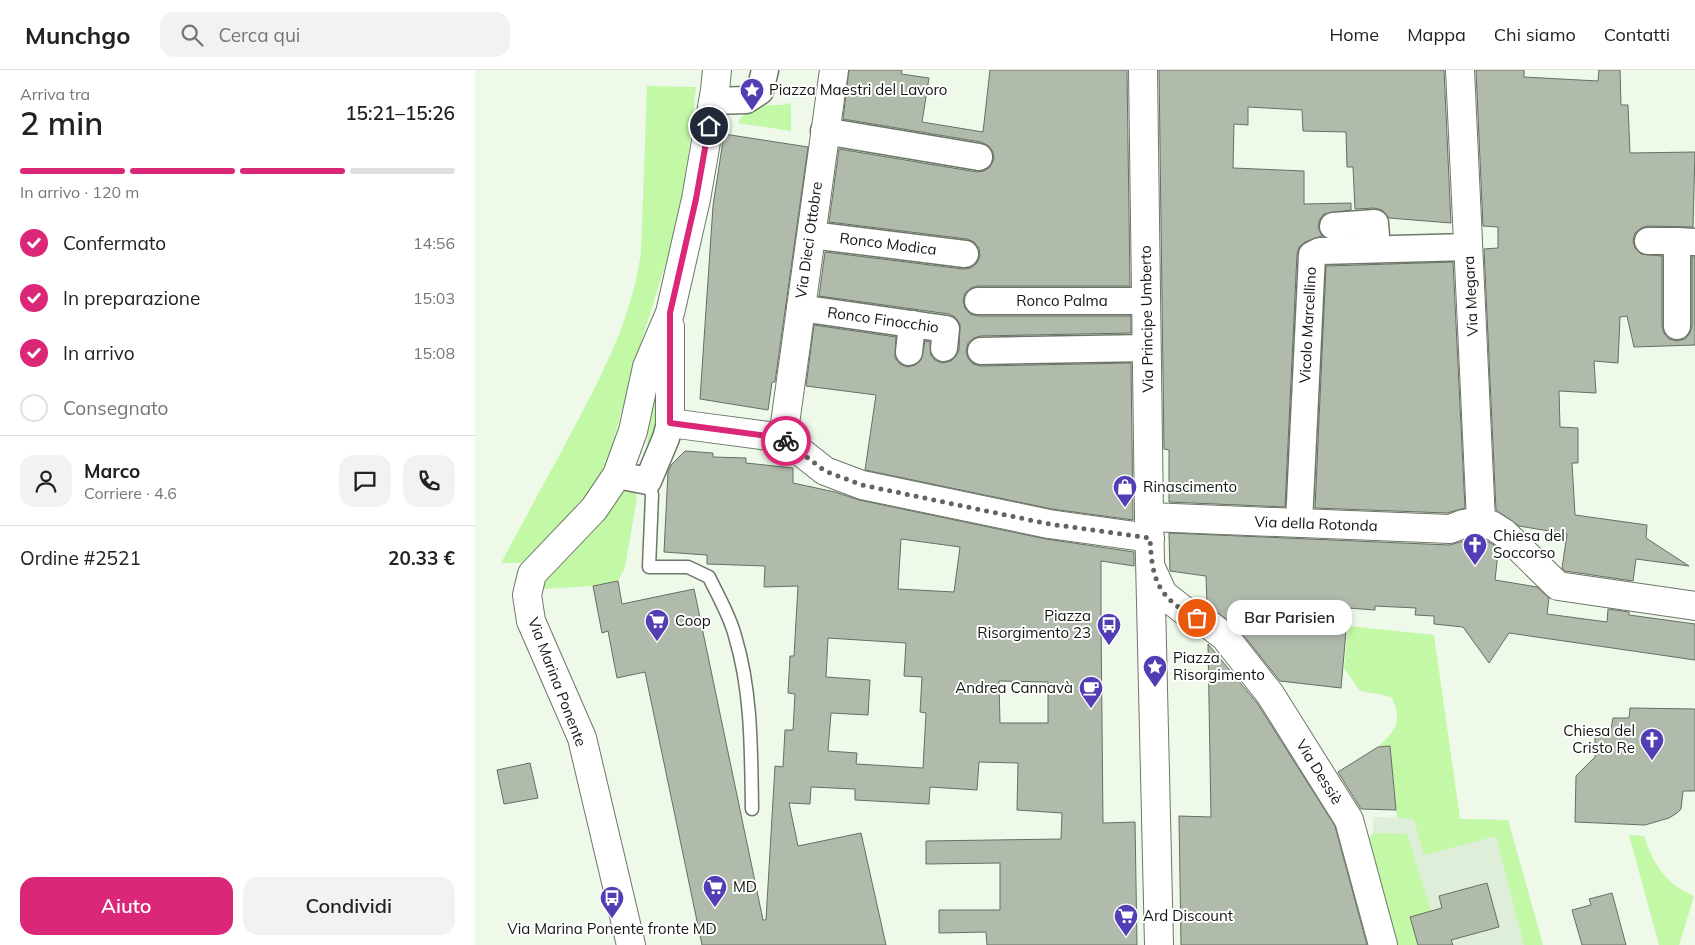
<!DOCTYPE html>
<html lang="it">
<meta charset="utf-8">
<style>
:root{--surface:#fff;--page:#f2f2f2;--text:#222;--muted:#767676;--line:#e0e0e0;--accent:#db2777}
body{margin:0;font-family:Mulish,sans-serif;background:var(--page);color:var(--text);height:100vh;display:flex;flex-direction:column;font-size:19px;white-space:nowrap}
*{box-sizing:border-box;margin:0}
p{font-size:16px;color:var(--muted)}
.icon{flex:none;width:28px;height:28px;fill:none;stroke:currentColor;stroke-width:2;stroke-linecap:round;stroke-linejoin:round}
.map{position:relative;flex:1;overflow:hidden}
.side{display:flex;flex-direction:column;background:var(--surface);width:475px}
.side>*{flex:none}
.pin{position:absolute;display:grid;place-items:center;width:42px;height:42px;color:#fff;margin:-21px;border:2px solid #fff;border-radius:50%;box-shadow:0 1px 5px #0007}
.courier{position:absolute;display:grid;place-items:center;width:50px;height:50px;margin:-25px;border:4px solid #db2777;border-radius:50%;background:#fff;color:#222;box-shadow:0 1px 6px #0007}
.bubble{position:absolute;height:35px;border-radius:15px;background:var(--surface);box-shadow:0 2px 8px #0003;font-size:16px;font-weight:600;line-height:35px;text-align:center}
.headline em{font-style:normal;font-weight:600}
.headline div{display:flex;flex-direction:column-reverse}
.headline{display:flex;align-items:center;justify-content:space-between;height:85px;padding:0 20px}
h1{font-size:32px;font-weight:600;line-height:38px}
.bar{display:grid;grid-template-columns:repeat(4,1fr);gap:8px 5px;align-content:center;height:60px;padding:0 20px}
.bar i{height:6px;border-radius:4px;background:var(--line)}
.bar .on{background:var(--accent)}
.bar p{grid-column:span 4}
.line{display:flex;align-items:center;gap:12px;padding:0 20px;border-top:1px solid var(--line)}
.line div{flex:1}
.round{display:grid;place-items:center;flex:none;width:52px;height:52px;border-radius:15px;background:var(--page)}
ol{padding:0 20px;list-style:none}
li{display:flex;align-items:center;gap:15px;height:55px}
li p{margin-inline-start:auto}
li .icon{padding:5px;border-radius:50%;background:var(--accent);color:#fff;stroke-width:4}
li:last-child{color:var(--muted)}
li i{width:28px;height:28px;border:2px solid var(--line);border-radius:50%}
.action{display:flex;gap:10px;margin-top:auto;padding:10px 20px}
.action a{flex:1;height:58px;border-radius:15px;background:var(--accent);color:#fff;font-size:20px;font-weight:600;line-height:58px;text-align:center}
.action a+a{background:var(--page);color:var(--text)}
header{display:flex;align-items:center;gap:30px;box-sizing:border-box;height:70px;padding:0 25px;background:var(--surface);border-bottom:1px solid var(--line)}
header strong{font-size:24px}
nav{display:flex;gap:28px;margin-inline-start:auto;font-size:18px}
.search{width:350px;height:45px;background:var(--page);display:flex;align-items:center;gap:12px;box-sizing:border-box;padding:0 18px;border-radius:15px;color:var(--muted);font-size:19px}
main{display:flex;flex:1;min-height:0}
.map>svg:first-child{display:block}
.built{fill:#dfeed8}
.green{fill:#c2f8a6}
.building{fill:#b1bbac;stroke:#666f62;fill-rule:evenodd}
.lines{fill:none;stroke-linecap:round;stroke-linejoin:round}
.lane-casing{stroke:#6d7769;stroke-width:15}
.street-casing{stroke:#6d7769;stroke-width:29}
.secondary-casing{stroke:#6d7769;stroke-width:30}
.lane{stroke:#fff;stroke-width:12}
.street{stroke:#fff;stroke-width:26}
.secondary{stroke:#fff;stroke-width:28}
.done{stroke:#60665d;stroke-width:5;stroke-dasharray:0 9}
.route{stroke:#db2777;stroke-width:6}
.labels{text-anchor:middle;stroke-width:4;stroke-linejoin:round;paint-order:stroke}
.poi-label{font-size:15px;fill:#131711;stroke:#fff;text-anchor:start}
.street-label{font-size:15px;fill:#131711;stroke:#fff}
</style>
<header>
<strong>Munchgo</strong>
<div class="search"><svg class="icon" aria-label="search" viewBox="0 0 24 24"><circle cx="10" cy="10" r="6"/><path d="M15 15l6 6"/></svg>Cerca qui</div>
<nav><a>Home</a><a>Mappa</a><a>Chi siamo</a><a>Contatti</a></nav>
</header>
<main>
<section class="side">
<div class="headline"><div><h1>2 min</h1><p>Arriva tra</p></div><em>15:21–15:26</em></div>
<div class="bar"><i class="on"></i><i class="on"></i><i class="on"></i><i></i><p>In arrivo · 120 m</p></div>
<ol>
<li><svg class="icon" aria-label="check" viewBox="0 0 24 24"><path d="M5 12l5 5 9-10"/></svg>Confermato<p>14:56</p></li>
<li><svg class="icon" aria-label="check" viewBox="0 0 24 24"><path d="M5 12l5 5 9-10"/></svg>In preparazione<p>15:03</p></li>
<li><svg class="icon" aria-label="check" viewBox="0 0 24 24"><path d="M5 12l5 5 9-10"/></svg>In arrivo<p>15:08</p></li>
<li><i></i>Consegnato</li>
</ol>
<div class="line" style="height:90px"><a class="round"><svg class="icon" aria-label="person" viewBox="0 0 24 24"><circle cx="12" cy="8" r="4"/><path d="M4 21q1-7 8-7t8 7"/></svg></a><div><b>Marco</b><p>Corriere · 4.6</p></div><a class="round"><svg class="icon" aria-label="chat" viewBox="0 0 24 24"><path d="M4 5h16v11H9l-5 4z"/></svg></a><a class="round"><svg class="icon" aria-label="phone" viewBox="0 0 24 24"><path d="M5 4h4l2 5-3 2q2 4 5 5l2-3 5 2v4C11 20 4 13 5 4z"/></svg></a></div>
<div class="line" style="height:65px"><div>Ordine #2521</div><b>20.33 €</b></div>
<div class="action"><a>Aiuto</a><a>Condividi</a></div>
</section>
<div class="map">
<svg width="1220" height="875" viewBox="0 0 1220 875">
<rect width="100%" height="100%" fill="#eef9e9"/>
<path class="built" d="M 898,747 L 1033,750 L 1068,875 L 918,875 L 890,774 L 898,763 Z"/>
<g class="green">
<path d="M 172,16 L 221,17 L 209,122 L 198,170 L 165,276 L 132,393 L 107,437 L 47,493 L 26,493 C 48,452 71,410 93,369 C 125,309 157,250 166,182 Z"/>
<path d="M 316,33 L 316,61 L 263,53 C 276,28 294,39 316,33 Z"/>
<path d="M 181,304 L 187,349 L 171,391 L 174,349 Z"/>
<path d="M 148,417 L 160,420 L 162,428 L 150,497 L 143,511 L 118,516 L 68,519 L 66,512 Z"/>
<path d="M 873,556 L 959,565 L 985,749 L 1033,750 L 1068,875 L 1049,875 L 1021,766 L 949,785 L 939,749 L 922,748 L 915,676 L 903,677 C 920,661 928,652 917,628 L 909,625 L 885,621 L 869,598 Z"/>
<path d="M 898,763 L 932,764 L 956,841 L 935,847 L 943,875 L 918,875 L 890,774 Z"/>
<path d="M 1154,765 L 1169,766 C 1178,795 1191,814 1219,826 L 1204,875 L 1184,875 Z"/>
</g>
<g class="building">
<path d="M 374,0 L 427,0 L 426,4 L 454,8 L 447,52 L 508,62 L 515,0 L 652,0 L 655,216 L 503,216 L 496,218 L 490,223 L 488,231 L 490,238 L 495,244 L 503,246 L 656,246 L 656,263 L 506,266 L 499,268 L 493,273 L 491,282 L 493,288 L 498,294 L 506,296 L 656,293 L 658,450 L 577,439 L 390,400 L 401,325 L 331,316 L 339,255 L 421,267 L 420,288 L 425,294 L 432,297 L 440,295 L 446,290 L 450,271 L 455,272 L 456,285 L 460,290 L 467,293 L 476,291 L 481,286 L 484,280 L 485,254 L 480,247 L 474,244 L 344,226 L 350,182 L 488,199 L 496,198 L 502,193 L 505,186 L 504,178 L 499,172 L 492,169 L 354,152 L 364,79 L 502,102 L 509,101 L 515,97 L 519,89 L 518,82 L 514,76 L 506,72 L 368,49 Z"/>
<path d="M 684,0 L 969,0 L 976,153 L 914,148 L 907,140 L 899,138 L 880,139 L 878,97 L 872,97 L 871,62 L 828,61 L 827,40 L 773,37 L 773,55 L 759,54 L 758,98 L 829,101 L 829,134 L 876,133 L 876,140 L 849,144 L 845,149 L 843,157 L 847,166 L 830,172 L 824,177 L 822,184 L 810,437 L 694,432 L 694,380 L 689,379 Z"/>
<path d="M 1001,0 L 1049,0 L 1049,7 L 1123,11 L 1124,0 L 1145,0 L 1146,35 L 1153,35 L 1155,83 L 1220,82 L 1218,157 L 1173,156 L 1166,158 L 1160,163 L 1158,171 L 1160,178 L 1166,184 L 1187,186 L 1187,256 L 1189,263 L 1194,269 L 1202,271 L 1210,269 L 1215,263 L 1217,256 L 1217,187 L 1220,187 L 1220,275 L 1159,277 L 1152,246 L 1145,247 L 1143,293 L 1119,291 L 1121,323 L 1084,321 L 1085,357 L 1103,358 L 1103,393 L 1097,393 L 1100,445 L 1172,455 L 1171,468 L 1214,496 L 1161,489 L 1158,511 L 1090,501 L 1087,498 L 1092,464 L 1044,456 L 1021,440 L 1009,179 L 1023,178 L 1023,157 L 1008,156 Z"/>
<path d="M 249,64 L 333,77 L 300,312 L 297,312 L 293,340 L 225,329 L 238,136 Z"/>
<path d="M 978,192 L 990,438 L 972,443 L 840,438 L 851,196 Z"/>
<path d="M 210,381 L 238,383 L 238,387 L 271,388 L 271,393 L 318,398 L 318,413 L 360,422 L 384,430 L 571,469 L 659,482 L 659,496 L 626,491 L 626,552 L 628,753 L 660,752 L 662,875 L 512,875 L 511,862 L 464,863 L 464,840 L 525,840 L 525,793 L 451,794 L 451,771 L 586,769 L 587,743 L 542,740 L 543,693 L 504,692 L 502,720 L 455,717 L 454,734 L 380,730 L 380,719 L 336,717 L 335,734 L 314,733 L 323,776 L 386,763 L 411,875 L 227,875 L 170,602 L 142,608 L 133,561 L 127,563 L 118,516 L 143,511 L 147,534 L 219,519 L 288,850 L 291,850 L 300,696 L 308,697 L 310,660 L 318,660 L 320,624 L 313,623 L 315,586 L 319,586 L 323,516 L 289,517 L 290,496 L 232,494 L 232,485 L 189,482 L 193,402 L 196,395 ZM 426,469 L 485,477 L 479,522 L 423,519 ZM 353,568 L 431,573 L 429,606 L 447,607 L 445,642 L 451,643 L 448,698 L 381,694 L 382,683 L 353,681 L 356,643 L 393,645 L 395,610 L 351,607 ZM 524,611 L 573,612 L 573,653 L 525,653 Z"/>
<path d="M 694,463 L 974,475 L 1004,467 L 1019,475 L 1023,483 L 1020,510 L 1062,517 L 1074,528 L 1072,544 L 1132,552 L 1133,539 L 1154,542 L 1154,545 L 1220,554 L 1220,590 L 1034,563 L 1014,593 L 988,557 L 959,554 L 959,546 L 940,545 L 941,538 L 900,536 L 900,540 L 873,538 L 866,618 L 805,611 L 762,557 L 732,535 L 731,506 L 695,501 Z"/>
<path d="M 733,574 L 782,633 L 860,756 L 892,875 L 706,875 L 704,746 L 736,747 Z"/>
<path d="M 1155,638 L 1220,639 L 1220,721 L 1208,721 L 1206,739 L 1202,743 L 1194,748 L 1170,755 L 1100,752 L 1101,706 L 1120,687 L 1120,664 L 1135,665 L 1138,648 L 1154,648 Z"/>
<path d="M 915,676 L 921,740 L 886,739 L 863,702 L 903,677 Z"/>
<path d="M 55,693 L 63,728 L 29,734 L 22,700 Z"/>
<path d="M 1012,813 L 1024,857 L 976,870 L 978,875 L 943,875 L 935,847 L 967,838 L 964,826 Z"/>
<path d="M 1137,823 L 1151,875 L 1107,875 L 1097,840 L 1116,835 L 1114,829 Z"/>
</g>
<g class="lines">
<defs>
<path id="lane" d="M 173,411 L 177,425 L 174,497 L 213,497 L 234,507 C 243,526 255,546 260,566 C 277,622 276,681 277,739"/>
<g id="street">
<path d="M 238,31 L 271,30 L 285,21 L 290,0"/>
<path d="M 349,61 L 504,87"/>
<path d="M 858,156 L 900,153 L 902,179"/>
<path d="M 336,165 L 490,184"/>
<path d="M 1173,171 L 1202,171"/>
<path d="M 503,231 L 671,231"/>
<path d="M 325,238 L 471,259 L 469,278"/>
<path d="M 1202,256 L 1202,171 L 1220,172"/>
<path d="M 506,281 L 672,278"/>
<path d="M 434,282 L 437,254"/>
<path d="M 142,405 L 173,411 L 191,368 L 195,353"/>
<path d="M 824,453 L 837,185 L 845,181 L 993,177"/>
</g>
<g id="secondary">
<path d="M 668,0 L 674,447 L 684,875"/>
<path d="M 985,0 L 1006,451"/>
<path d="M 195,257 L 195,353 L 308,368 L 350,401 L 387,415 L 574,454 L 675,468"/>
<path d="M 308,368 L 359,0"/>
<path d="M 674,447 L 975,459 L 988,454 L 1006,451 L 1018,456 L 1029,463 L 1083,516 L 1220,536"/>
<path d="M 677,500 L 688,524 L 711,542 L 732,553 L 750,567 L 795,624 L 874,750 L 908,875"/>
<path d="M 156,875 L 107,668 L 56,551 L 52,525 L 57,504 L 119,439 L 142,405 L 158,361 L 172,297 L 195,243 L 221,129 L 240,20 L 242,0"/>
</g>
</defs>
<use href="#lane" class="lane-casing"/>
<use href="#street" class="street-casing"/>
<use href="#secondary" class="secondary-casing"/>
<use href="#lane" class="lane"/>
<use href="#street" class="street"/>
<use href="#secondary" class="secondary"/>
</g>
<g class="lines">
<path class="done" d="M 311,371 L 350,401 L 387,415 L 574,454 L 675,468 C 677,509 682,528 722,548"/>
<path class="route" d="M 234,56 L 221,129 L 195,243 L 195,353 L 308,368 L 311,371"/>
</g>
<defs>
<symbol id="sight-pin" viewBox="-11 -11 22 30"><path d="M0 17L-7.5 6A9.5 9.5 0 1 1 7.5 6Z" fill="#533db5" stroke="#fff"/><path d="M0-6L1.8-2.2L6-1.7L2.9 1.2L3.7 5.4L0 3.3L-3.7 5.4L-2.9 1.2L-6-1.7L-1.8-2.2Z" fill="#fff"/></symbol>
<symbol id="shop-pin" viewBox="-11 -11 22 30"><path d="M0 17L-7.5 6A9.5 9.5 0 1 1 7.5 6Z" fill="#533db5" stroke="#fff"/><path d="M-5-2.5h2.3a2.7 3.5 0 0 1 5.4 0H5L5.5 6h-11ZM-1.5-2.5h3a1.5 2.3 0 0 0-3 0Z" fill="#fff"/></symbol>
<symbol id="church-pin" viewBox="-11 -11 22 30"><path d="M0 17L-7.5 6A9.5 9.5 0 1 1 7.5 6Z" fill="#533db5" stroke="#fff"/><path d="M-1.2-6h2.4v3.5h3.3v2.4h-3.3V6h-2.4V-.1h-3.3v-2.4h3.3Z" fill="#fff"/></symbol>
<symbol id="supermarket-pin" viewBox="-11 -11 22 30"><path d="M0 17L-7.5 6A9.5 9.5 0 1 1 7.5 6Z" fill="#533db5" stroke="#fff"/><path d="M-6-5.5h2.5l.6 2H6L4.5 2H-2.5L-4.4-4H-6ZM-1.5 3.2a1.3 1.3 0 1 0 .1 0ZM3 3.2a1.3 1.3 0 1 0 .1 0Z" fill="#fff"/></symbol>
<symbol id="bus-pin" viewBox="-11 -11 22 30"><path d="M0 17L-7.5 6A9.5 9.5 0 1 1 7.5 6Z" fill="#533db5" stroke="#fff"/><path d="M-5-6H5V4H4V6H2V4H-2V6H-4V4H-5ZM-3.5-4V0h7V-4ZM-3.5 1.2v1.5H-2V1.2ZM2 1.2v1.5H3.5V1.2Z" fill="#fff"/></symbol>
<symbol id="cafe-pin" viewBox="-11 -11 22 30"><path d="M0 17L-7.5 6A9.5 9.5 0 1 1 7.5 6Z" fill="#533db5" stroke="#fff"/><path d="M-5.5-4.5H6V0H3Q3 3.5 0 3.5H-2.5Q-5.5 3.5-5.5 0ZM3-3.2v2h1.7v-2ZM-6 4.5H4V6H-6Z" fill="#fff"/></symbol>
</defs>
<g fill-rule="evenodd">
<use href="#sight-pin" x="263" y="6" width="28" height="38"/>
<use href="#shop-pin" x="636" y="403" width="28" height="38"/>
<use href="#church-pin" x="986" y="461" width="28" height="38"/>
<use href="#supermarket-pin" x="168" y="537" width="28" height="38"/>
<use href="#bus-pin" x="620" y="541" width="28" height="38"/>
<use href="#sight-pin" x="666" y="583" width="28" height="38"/>
<use href="#cafe-pin" x="602" y="604" width="28" height="38"/>
<use href="#church-pin" x="1163" y="656" width="28" height="38"/>
<use href="#supermarket-pin" x="226" y="803" width="28" height="38"/>
<use href="#bus-pin" x="123" y="814" width="28" height="38"/>
<use href="#supermarket-pin" x="637" y="832" width="28" height="38"/>
</g>
<g class="labels">
<g class="poi-label">
<text x="294" y="25">Piazza Maestri del Lavoro</text>
<text x="668" y="422">Rinascimento</text>
<text x="1018" y="471">Chiesa del<tspan x="1018" dy="17">Soccorso</tspan></text>
<text x="616" y="551" text-anchor="end">Piazza<tspan x="616" dy="17">Risorgimento 23</tspan></text>
<text x="200" y="556">Coop</text>
<text x="698" y="593">Piazza<tspan x="698" dy="17">Risorgimento</tspan></text>
<text x="598" y="623" text-anchor="end">Andrea Cannavà</text>
<text x="1160" y="666" text-anchor="end">Chiesa del<tspan x="1160" dy="17">Cristo Re</tspan></text>
<text x="258" y="822">MD</text>
<text x="668" y="851">Ard Discount</text>
<text x="137" y="864" text-anchor="middle">Via Marina Ponente fronte MD</text>
</g>
<g class="street-label">
<text transform="translate(334 170) rotate(-82)" y="5">Via Dieci Ottobre</text>
<text transform="translate(413 174) rotate(7)" y="5">Ronco Modica</text>
<text transform="translate(996 226) rotate(-93)" y="5">Via Megara</text>
<text x="587" y="236">Ronco Palma</text>
<text transform="translate(672 249) rotate(-91)" y="5">Via Principe Umberto</text>
<text transform="translate(408 250) rotate(8)" y="5">Ronco Finocchio</text>
<text transform="translate(833 255) rotate(-87)" y="5">Vicolo Marcellino</text>
<text transform="translate(841 454) rotate(2)" y="5">Via della Rotonda</text>
<text transform="translate(82 612) rotate(69)" y="5">Via Marina Ponente</text>
<text transform="translate(844 702) rotate(58)" y="5">Via Dessiè</text>
</g>
</g>
</svg>
<div class="pin" style="left:722px;top:548px;background:#ea580c"><svg class="icon" aria-label="bag" viewBox="0 0 24 24"><path d="M5 8h14l-1 12H6zM9 8a3 3 0 0 1 6 0"/></svg></div>
<div class="pin" style="left:234px;top:56px;background:#1f2937"><svg class="icon" aria-label="home" viewBox="0 0 24 24"><path d="M3 11l9-7 9 7M6 9v11h12V9"/></svg></div>
<div class="courier" style="left:311px;top:371px"><svg class="icon" aria-label="bike" viewBox="0 0 24 24"><circle cx="6" cy="16" r="4"/><circle cx="18" cy="16" r="4"/><path d="M6 16l4-8h5l3 8M10 8l3 8H6M13 5h3"/></svg></div>
<div class="bubble" style="left:752px;top:530px;width:125px">Bar Parisien</div>
</div>
</main>
